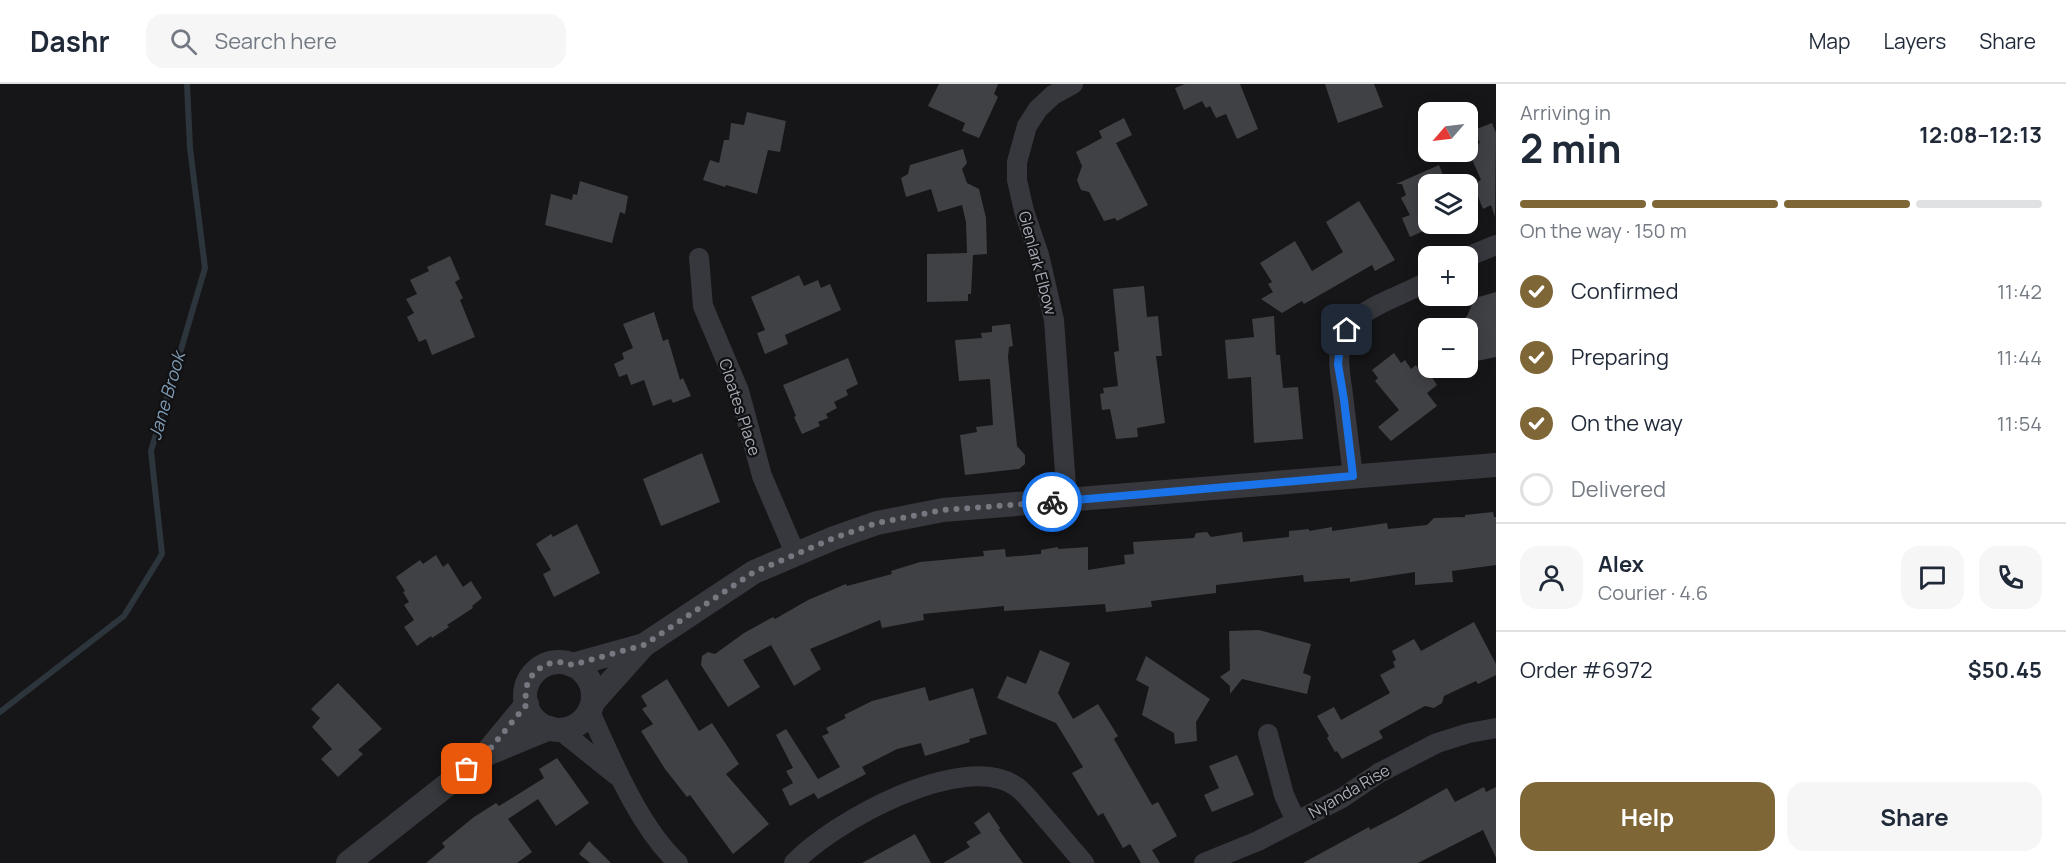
<!DOCTYPE html>
<meta charset="utf-8">
<style>
:root{--surface:#fff;--page:#f6f6f7;--text:#1f2937;--muted:#747a83;--line:#e0e1e3;--accent:#7e6636}
body{margin:0;font-family:Manrope,sans-serif;background:var(--page);color:var(--text);height:100vh;display:flex;flex-direction:column;font-size:22px;white-space:nowrap}
*{box-sizing:border-box;margin:0}
p{font-size:20px;color:var(--muted)}
.icon{flex:none;width:33px;height:33px;fill:none;stroke:currentColor;stroke-width:2;stroke-linecap:round;stroke-linejoin:round}
.map{position:relative;flex:1;overflow:hidden}
.sheet{display:flex;flex-direction:column;background:var(--surface);width:570px}
.sheet>*{flex:none}
.needle{width:39px;rotate:242deg}
.buttons{position:absolute;left:1418px;top:18px;display:grid;gap:12px}
.buttons a{display:grid;place-items:center;width:60px;height:60px;border-radius:12px;background:var(--surface);box-shadow:0 3px 15px #0003;font-size:30px}
.pin{position:absolute;display:grid;place-items:center;width:51px;height:51px;color:#fff;margin:-26px;border-radius:12px;box-shadow:0 3px 9px #0006}
.courier{position:absolute;display:grid;place-items:center;width:60px;height:60px;margin:-30px;border:4px solid #1a73e8;border-radius:50%;background:#fff;color:#222;box-shadow:0 2px 8px #0007}
.head em{font-style:normal;font-weight:700}
.head div{display:flex;flex-direction:column-reverse}
.head{display:flex;align-items:center;justify-content:space-between;height:102px;padding:0 24px}
h1{font-size:39px;font-weight:700;line-height:45px}
.bar{display:grid;grid-template-columns:repeat(4,1fr);gap:9px 6px;align-content:center;height:72px;padding:0 24px}
.bar i{height:8px;border-radius:4px;background:var(--line)}
.bar .on{background:var(--accent)}
.bar p{grid-column:span 4}
.line{display:flex;align-items:center;gap:15px;padding:0 24px;border-top:2px solid var(--line)}
.line div{flex:1}
.round{display:grid;place-items:center;flex:none;width:63px;height:63px;border-radius:18px;background:var(--page)}
ol{padding:0 24px;list-style:none}
li{display:flex;align-items:center;gap:18px;height:66px}
li p{margin-inline-start:auto}
li .icon{padding:6px;border-radius:50%;background:var(--accent);color:#fff;stroke-width:4}
li:last-child{color:var(--muted)}
li i{width:33px;height:33px;border:3px solid var(--line);border-radius:50%}
.button{display:flex;gap:12px;margin-top:auto;padding:12px 24px}
.button a{flex:1;height:69px;border-radius:18px;background:var(--accent);color:#fff;font-size:24px;font-weight:700;line-height:69px;text-align:center}
.button a+a{background:var(--page);color:var(--text)}
header{display:flex;align-items:center;gap:36px;box-sizing:border-box;height:84px;padding:0 30px;background:var(--surface);border-bottom:2px solid var(--line)}
header strong{font-size:28px}
nav{display:flex;gap:33px;margin-inline-start:auto;font-size:21px}
.search{width:420px;height:54px;background:var(--page);display:flex;align-items:center;gap:15px;box-sizing:border-box;padding:0 21px;border-radius:18px;color:var(--muted);font-size:22px}
main{display:flex;flex:1;min-height:0}
.map>svg:first-child{display:block}
.lines{fill:none;stroke-linecap:round;stroke-linejoin:round}
.stream{stroke:#2c353c;stroke-width:6}
.building{fill:#404145}
.minor{stroke:#37383d;stroke-width:20}
.tertiary{stroke:#37383d;stroke-width:24}
.done{stroke:#757880;stroke-width:6;stroke-dasharray:0 10.8}
.route{stroke:#1a73e8;stroke-width:8}
.labels{text-anchor:middle;stroke-width:4.5;stroke-linejoin:round;paint-order:stroke}
.street-label{font-size:16px;fill:#a8adb8;stroke:#111113}
.water-label{font-size:18px;font-style:italic;fill:#7f9bb3;stroke:#111113}
</style>
<header>
<strong>Dashr</strong>
<div class="search"><svg class="icon" aria-label="search" viewBox="0 0 24 24"><circle cx="10" cy="10" r="6"/><path d="M15 15l6 6"/></svg>Search here</div>
<nav><a>Map</a><a>Layers</a><a>Share</a></nav>
</header>
<main>
<div class="map">
<svg width="1496" height="779" viewBox="0 0 1496 779">
<rect width="100%" height="100%" fill="#161618"/>
<g class="lines">
<path class="stream" d="M 0,628 L 124,532 L 162,470 L 151,367 L 205,184 L 190,64 L 187,0"/>
</g>
<g class="building">
<path d="M 939,0 L 998,0 L 994,10 L 998,13 L 979,54 L 962,47 L 965,39 L 928,22 Z"/>
<path d="M 1185,0 L 1240,0 L 1258,45 L 1237,55 L 1226,30 L 1216,34 L 1210,22 L 1206,24 L 1202,17 L 1184,26 L 1175,4 Z"/>
<path d="M 1325,0 L 1374,0 L 1383,23 L 1338,39 Z"/>
<path d="M 747,28 L 786,37 L 780,68 L 768,66 L 757,110 L 726,101 L 725,103 L 703,96 L 710,76 L 719,79 L 724,56 L 729,56 L 731,39 L 744,41 Z"/>
<path d="M 1124,34 L 1132,51 L 1116,59 L 1148,121 L 1117,137 L 1115,134 L 1104,137 L 1089,108 L 1081,106 L 1077,96 L 1082,82 L 1076,68 L 1102,54 L 1099,47 Z"/>
<path d="M 1492,39 L 1496,49 L 1495,133 L 1491,121 L 1483,125 L 1473,100 L 1481,96 L 1467,64 L 1480,59 L 1474,46 Z"/>
<path d="M 963,65 L 967,79 L 962,85 L 967,99 L 979,105 L 986,134 L 987,170 L 973,171 L 971,210 L 968,210 L 968,217 L 927,218 L 927,170 L 967,169 L 966,138 L 962,121 L 938,128 L 931,105 L 906,113 L 901,94 L 908,90 L 910,81 Z"/>
<path d="M 1439,81 L 1447,100 L 1428,100 L 1428,145 L 1410,153 L 1402,134 L 1410,131 L 1401,114 L 1406,111 L 1402,100 L 1396,100 Z"/>
<path d="M 580,97 L 628,112 L 625,130 L 620,128 L 612,159 L 545,141 L 551,110 L 572,116 L 573,110 L 577,111 Z"/>
<path d="M 1359,117 L 1395,176 L 1375,187 L 1372,181 L 1304,220 L 1302,217 L 1282,229 L 1261,215 L 1273,208 L 1268,200 L 1272,198 L 1260,179 L 1295,157 L 1312,187 L 1343,168 L 1326,138 Z"/>
<path d="M 450,172 L 460,195 L 455,198 L 463,214 L 460,216 L 475,253 L 432,271 L 426,255 L 419,258 L 407,233 L 414,229 L 406,215 L 417,210 L 410,196 L 429,187 L 427,183 Z"/>
<path d="M 799,191 L 804,202 L 818,196 L 821,204 L 830,200 L 841,226 L 785,251 L 788,260 L 765,270 L 757,249 L 765,246 L 751,213 Z"/>
<path d="M 1144,202 L 1147,233 L 1158,232 L 1162,272 L 1156,272 L 1165,339 L 1137,344 L 1138,353 L 1116,355 L 1110,325 L 1102,326 L 1100,310 L 1104,309 L 1103,304 L 1118,302 L 1114,268 L 1119,267 L 1113,205 Z"/>
<path d="M 1496,208 L 1496,273 L 1477,277 L 1472,252 L 1467,248 L 1467,244 L 1458,242 L 1467,232 L 1475,214 Z"/>
<path d="M 654,228 L 663,257 L 668,255 L 680,296 L 683,294 L 691,312 L 673,319 L 671,315 L 653,322 L 644,296 L 631,301 L 627,290 L 619,293 L 614,280 L 624,275 L 622,269 L 633,264 L 623,240 Z"/>
<path d="M 1274,232 L 1276,271 L 1280,271 L 1283,304 L 1298,303 L 1303,355 L 1254,359 L 1251,293 L 1228,295 L 1225,256 L 1254,253 L 1252,235 Z"/>
<path d="M 1010,240 L 1013,262 L 1009,263 L 1008,273 L 1017,362 L 1025,371 L 1025,380 L 1019,385 L 965,391 L 960,351 L 977,348 L 976,343 L 993,341 L 991,310 L 990,295 L 959,297 L 955,256 L 982,254 L 981,249 L 992,248 L 992,242 Z"/>
<path d="M 1394,269 L 1401,279 L 1405,276 L 1411,285 L 1416,281 L 1422,290 L 1427,286 L 1437,301 L 1427,309 L 1437,322 L 1391,357 L 1378,343 L 1399,326 L 1375,297 L 1378,294 L 1372,286 Z"/>
<path d="M 848,274 L 858,300 L 846,306 L 848,311 L 834,318 L 837,324 L 826,330 L 828,334 L 818,338 L 820,342 L 802,350 L 794,333 L 796,332 L 783,301 Z"/>
<path d="M 702,369 L 720,418 L 661,442 L 643,395 Z"/>
<path d="M 1493,428 L 1494,433 L 1496,433 L 1496,481 L 1452,487 L 1453,498 L 1415,501 L 1415,488 L 1350,498 L 1350,494 L 1304,498 L 1303,491 L 1216,501 L 1216,509 L 1151,517 L 1152,523 L 1106,528 L 1105,520 L 1004,527 L 1004,522 L 923,530 L 924,536 L 882,544 L 880,536 L 810,565 L 821,585 L 794,602 L 771,561 L 743,576 L 760,603 L 728,623 L 701,581 L 702,572 L 708,568 L 715,570 L 744,549 L 773,533 L 775,535 L 808,516 L 846,500 L 847,502 L 892,490 L 891,487 L 920,478 L 984,472 L 983,467 L 1005,465 L 1006,473 L 1041,470 L 1041,466 L 1058,463 L 1058,465 L 1088,463 L 1088,486 L 1125,480 L 1124,471 L 1134,470 L 1133,458 L 1194,454 L 1196,449 L 1207,448 L 1211,453 L 1242,448 L 1243,458 L 1289,453 L 1289,447 L 1309,445 L 1309,447 L 1332,443 L 1332,447 L 1387,439 L 1388,445 L 1427,441 L 1434,434 L 1465,433 L 1465,431 Z"/>
<path d="M 577,440 L 600,489 L 554,513 L 543,490 L 551,486 L 536,460 L 551,450 L 553,453 Z"/>
<path d="M 436,471 L 443,483 L 448,479 L 463,503 L 471,497 L 482,514 L 472,522 L 473,524 L 447,541 L 449,543 L 432,554 L 431,552 L 417,562 L 404,543 L 414,536 L 404,521 L 409,518 L 403,508 L 405,507 L 396,493 L 420,476 L 423,480 Z"/>
<path d="M 1474,538 L 1496,580 L 1496,591 L 1478,600 L 1476,597 L 1444,612 L 1442,619 L 1434,624 L 1425,622 L 1379,647 L 1383,654 L 1342,675 L 1337,667 L 1335,668 L 1327,654 L 1329,652 L 1317,632 L 1334,623 L 1341,636 L 1390,609 L 1380,591 L 1395,583 L 1393,578 L 1396,576 L 1392,567 L 1414,555 L 1421,567 Z"/>
<path d="M 1259,546 L 1311,560 L 1303,589 L 1311,592 L 1307,610 L 1242,595 L 1230,610 L 1230,602 L 1220,593 L 1230,586 L 1229,547 Z"/>
<path d="M 1040,566 L 1070,579 L 1058,609 L 1073,635 L 1098,620 L 1118,652 L 1114,655 L 1152,721 L 1158,718 L 1177,752 L 1152,766 L 1160,779 L 1141,779 L 1130,760 L 1123,764 L 1103,729 L 1098,732 L 1072,689 L 1083,683 L 1056,639 L 997,614 L 1007,592 L 1026,600 Z"/>
<path d="M 1146,572 L 1210,615 L 1196,638 L 1197,657 L 1175,660 L 1174,649 L 1142,631 L 1149,603 L 1136,596 Z"/>
<path d="M 667,595 L 699,647 L 712,639 L 739,680 L 726,690 L 769,740 L 733,770 L 690,711 L 687,713 L 665,685 L 641,647 L 653,640 L 642,625 L 647,622 L 641,612 Z"/>
<path d="M 338,599 L 382,645 L 358,666 L 363,670 L 338,693 L 321,675 L 332,665 L 312,643 L 320,634 L 311,625 Z"/>
<path d="M 925,603 L 929,617 L 973,604 L 987,650 L 969,655 L 970,658 L 925,672 L 921,659 L 897,665 L 862,683 L 866,690 L 841,703 L 818,715 L 814,709 L 790,722 L 782,705 L 793,699 L 786,687 L 793,684 L 776,651 L 786,645 L 818,695 L 840,683 L 822,652 L 829,649 L 826,644 L 846,634 L 844,631 L 872,617 Z"/>
<path d="M 1237,671 L 1254,711 L 1212,728 L 1204,711 L 1219,704 L 1209,682 Z"/>
<path d="M 557,674 L 589,719 L 556,742 L 538,715 L 508,735 L 532,768 L 517,779 L 426,779 L 445,763 L 442,759 L 474,733 L 496,719 L 499,722 L 544,694 L 539,685 Z"/>
<path d="M 1484,703 L 1486,708 L 1496,703 L 1496,774 L 1483,746 L 1418,779 L 1303,779 L 1369,743 L 1370,746 L 1397,732 L 1447,704 L 1455,718 Z"/>
<path d="M 989,728 L 1000,744 L 999,746 L 1023,779 L 943,779 L 970,763 L 966,758 L 981,749 L 974,739 Z"/>
<path d="M 915,750 L 931,779 L 862,779 Z"/>
<path d="M 589,757 L 611,779 L 590,779 L 579,770 Z"/>
</g>
<g class="lines">
<g class="minor">
<path d="M 1467,173 L 1496,161"/>
<path d="M 699,174 L 703,222 L 739,307 L 762,392 L 795,469"/>
<path d="M 1353,392 C 1350,368 1347,343 1344,319 C 1341,288 1329,257 1359,233 C 1379,217 1406,210 1428,197"/>
<path d="M 1067,417 L 1054,236 L 1039,171 L 1024,127 L 1017,96 L 1017,78 L 1027,42 L 1038,25 L 1053,11 L 1073,0"/>
<path d="M 590,628 C 612,676 639,743 678,779"/>
<path d="M 560,646 L 616,691"/>
<path d="M 1268,650 L 1284,711 L 1296,737"/>
<path d="M 794,779 C 833,738 963,665 1017,703 C 1026,710 1034,721 1042,730 C 1056,746 1070,763 1084,779"/>
<path d="M 1204,779 L 1258,757 L 1342,714 L 1379,689 L 1437,659 L 1469,649 L 1496,644"/>
</g>
<g class="tertiary">
<circle cx="559" cy="612" r="34"/>
<path d="M 572,581 L 644,561"/>
<path d="M 593,618 L 644,561 L 754,488 L 834,454 L 877,439 L 943,426 L 1496,381"/>
<path d="M 487,670 L 550,644"/>
<path d="M 348,779 L 485,671 L 527,620"/>
</g>
</g>
<g class="lines">
<path class="done" d="M 467,685 L 485,671 L 527,620 C 519,593 547,570 572,581 L 644,561 L 754,488 L 834,454 L 877,439 L 943,426 L 1052,418"/>
<path class="route" d="M 1052,418 L 1353,392 L 1344,316 L 1338,280 L 1340,262 L 1347,246"/>
</g>
<g class="labels">
<g class="street-label">
<text transform="translate(1038 179) rotate(75)" y="6">Glenlark Elbow</text>
<text transform="translate(740 323) rotate(72)" y="6">Cloates Place</text>
<text transform="translate(1349 707) rotate(-30)" y="6">Nyanda Rise</text>
</g>
<g class="water-label">
<text transform="translate(167 312) rotate(-74)" y="6">Jane Brook</text>
</g>
</g>
</svg>
<div class="buttons">
<a><svg class="needle" viewBox="-14 -14 28 28"><path d="M0-13l5 13h-10z" fill="#e53935"/><path d="M0 13l5-13h-10z" fill="#747a83"/></svg></a>
<a><svg class="icon" aria-label="layers" viewBox="0 0 24 24"><path d="M12 4l9 5-9 5-9-5zM3 14l9 5 9-5"/></svg></a>
<a>+</a>
<a>−</a>
</div>
<div class="pin" style="left:467px;top:685px;background:#ea580c"><svg class="icon" aria-label="bag" viewBox="0 0 24 24"><path d="M5 8h14l-1 12H6zM9 8a3 3 0 0 1 6 0"/></svg></div>
<div class="pin" style="left:1347px;top:246px;background:#1f2937"><svg class="icon" aria-label="home" viewBox="0 0 24 24"><path d="M3 11l9-7 9 7M6 9v11h12V9"/></svg></div>
<div class="courier" style="left:1052px;top:418px"><svg class="icon" aria-label="bike" viewBox="0 0 24 24"><circle cx="6" cy="16" r="4"/><circle cx="18" cy="16" r="4"/><path d="M6 16l4-8h5l3 8M10 8l3 8H6M13 5h3"/></svg></div>
</div>
<section class="sheet">
<div class="head"><div><h1>2 min</h1><p>Arriving in</p></div><em>12:08–12:13</em></div>
<div class="bar"><i class="on"></i><i class="on"></i><i class="on"></i><i></i><p>On the way · 150 m</p></div>
<ol>
<li><svg class="icon" aria-label="check" viewBox="0 0 24 24"><path d="M5 12l5 5 9-10"/></svg>Confirmed<p>11:42</p></li>
<li><svg class="icon" aria-label="check" viewBox="0 0 24 24"><path d="M5 12l5 5 9-10"/></svg>Preparing<p>11:44</p></li>
<li><svg class="icon" aria-label="check" viewBox="0 0 24 24"><path d="M5 12l5 5 9-10"/></svg>On the way<p>11:54</p></li>
<li><i></i>Delivered</li>
</ol>
<div class="line" style="height:108px"><a class="round"><svg class="icon" aria-label="person" viewBox="0 0 24 24"><circle cx="12" cy="8" r="4"/><path d="M4 21q1-7 8-7t8 7"/></svg></a><div><b>Alex</b><p>Courier · 4.6</p></div><a class="round"><svg class="icon" aria-label="chat" viewBox="0 0 24 24"><path d="M4 5h16v11H9l-5 4z"/></svg></a><a class="round"><svg class="icon" aria-label="phone" viewBox="0 0 24 24"><path d="M5 4h4l2 5-3 2q2 4 5 5l2-3 5 2v4C11 20 4 13 5 4z"/></svg></a></div>
<div class="line" style="height:78px"><div>Order #6972</div><b>$50.45</b></div>
<div class="button"><a>Help</a><a>Share</a></div>
</section>
</main>
